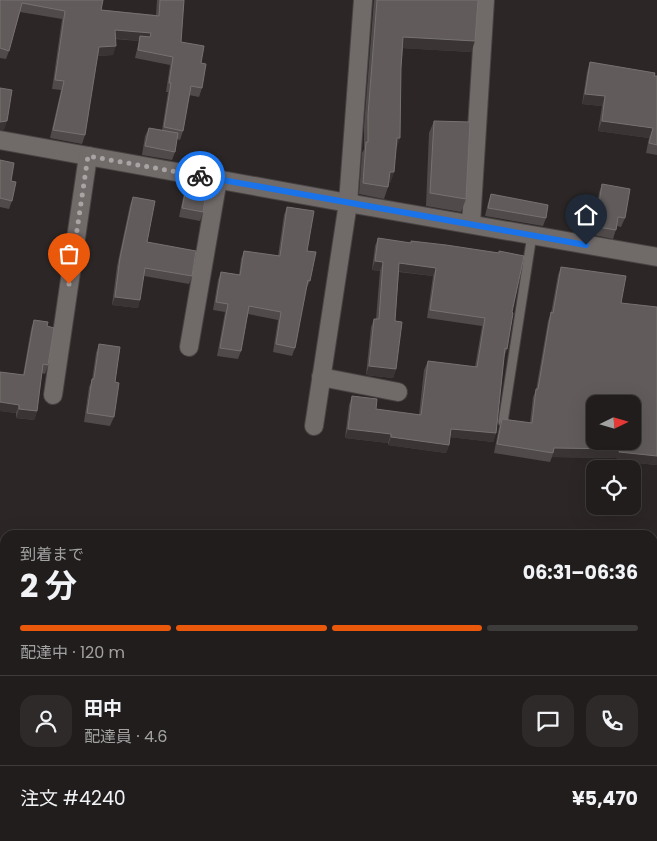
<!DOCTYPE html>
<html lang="ja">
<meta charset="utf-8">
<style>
:root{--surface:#211d1c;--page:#2d2a29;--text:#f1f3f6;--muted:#a2a2a3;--line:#3e3b3b;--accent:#ea580c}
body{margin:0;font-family:Poppins,"Noto Sans JP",sans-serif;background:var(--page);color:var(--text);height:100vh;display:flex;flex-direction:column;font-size:19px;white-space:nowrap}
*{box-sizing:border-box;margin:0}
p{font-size:16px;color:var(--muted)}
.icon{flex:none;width:28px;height:28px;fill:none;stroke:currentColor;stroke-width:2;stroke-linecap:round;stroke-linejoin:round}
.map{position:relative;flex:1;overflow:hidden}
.side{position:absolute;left:0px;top:530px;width:658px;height:311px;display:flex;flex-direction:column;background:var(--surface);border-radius:15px 15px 0 0;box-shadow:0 5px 20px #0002,0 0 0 1px var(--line)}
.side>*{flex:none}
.needle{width:32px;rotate:85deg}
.buttons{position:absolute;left:586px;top:395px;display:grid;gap:10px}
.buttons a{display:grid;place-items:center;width:55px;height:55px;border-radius:10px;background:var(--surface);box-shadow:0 5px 20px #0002,0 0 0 1px var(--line);font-size:25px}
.pin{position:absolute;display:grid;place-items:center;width:42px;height:42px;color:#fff;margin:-51px -21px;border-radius:50% 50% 50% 0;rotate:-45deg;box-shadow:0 0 5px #0007}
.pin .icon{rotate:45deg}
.courier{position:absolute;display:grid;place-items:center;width:50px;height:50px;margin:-25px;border:4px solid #1a73e8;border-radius:50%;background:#fff;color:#222;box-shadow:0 1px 6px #0007}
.headline em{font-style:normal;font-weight:700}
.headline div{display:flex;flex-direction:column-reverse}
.headline{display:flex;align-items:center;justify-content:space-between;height:85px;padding:0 20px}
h1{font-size:32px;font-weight:700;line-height:38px}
.bar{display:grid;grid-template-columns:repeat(4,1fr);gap:8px 5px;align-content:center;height:60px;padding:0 20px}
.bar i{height:6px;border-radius:4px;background:var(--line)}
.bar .current{background:var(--accent)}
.bar p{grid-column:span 4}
.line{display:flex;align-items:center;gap:12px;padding:0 20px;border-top:1px solid var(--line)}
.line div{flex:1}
.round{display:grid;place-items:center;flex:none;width:52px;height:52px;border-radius:15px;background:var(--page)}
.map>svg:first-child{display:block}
.forest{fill:#795551}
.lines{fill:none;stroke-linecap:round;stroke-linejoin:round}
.stream{stroke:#290d0b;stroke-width:6}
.service-casing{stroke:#484343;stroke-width:11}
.minor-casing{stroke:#484343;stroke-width:20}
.service{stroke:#706a69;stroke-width:9}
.minor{stroke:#706a69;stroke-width:18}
.wall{fill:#504b4a}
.shaded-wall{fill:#3a3534}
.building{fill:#615c5b;stroke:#767271;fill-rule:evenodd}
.done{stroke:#a9a4a4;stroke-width:5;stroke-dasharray:0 9}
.route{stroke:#1a73e8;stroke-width:6}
</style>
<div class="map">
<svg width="657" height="841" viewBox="0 0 657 841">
<rect width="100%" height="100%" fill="#2c2726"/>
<path class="forest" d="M 653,809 L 657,810 L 657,841 L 370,841 L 391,836 L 652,836 Z"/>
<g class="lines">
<g class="stream">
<path d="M 652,799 L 657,799"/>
<path d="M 210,841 L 235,836"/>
</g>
<defs>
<path id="service" d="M 503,422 L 532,235"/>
<g id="minor">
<path d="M 0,140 L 348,203 L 657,257"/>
<path d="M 471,224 L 485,0"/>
<path d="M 189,347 L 218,179"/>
<path d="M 321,377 L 398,392"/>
<path d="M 53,395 L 88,156"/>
<path d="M 314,426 L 348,203 L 363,0"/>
<path d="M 652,567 L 657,566"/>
<path d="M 0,687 L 5,686"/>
</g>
</defs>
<use href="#service" class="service-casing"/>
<use href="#minor" class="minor-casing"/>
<use href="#service" class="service"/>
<use href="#minor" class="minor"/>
</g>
<g class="wall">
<path d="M 0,0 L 156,15 L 157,0 L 184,0 L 181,42 L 201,63 L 202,88 L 199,97 L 189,95 L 183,131 L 180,140 L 177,139 L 175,152 L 172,160 L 142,155 L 145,136 L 149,128 L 162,130 L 168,92 L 166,92 L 170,65 L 135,58 L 139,41 L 115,39 L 113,55 L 97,56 L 85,135 L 82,144 L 50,138 L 61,90 L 52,89 L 62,19 L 20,12 L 9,51 L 6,59 L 0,58 Z"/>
<path d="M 374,0 L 478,0 L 471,52 L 403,48 L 401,68 L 400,138 L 396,148 L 394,172 L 390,183 L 389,183 L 388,187 L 384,199 L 359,194 L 362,153 L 364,149 L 364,126 Z"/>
<path d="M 590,62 L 657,76 L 657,155 L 646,153 L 649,138 L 598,131 L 602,106 L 582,104 L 587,72 Z"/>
<path d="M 434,121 L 466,199 L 461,212 L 426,206 L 429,133 Z"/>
<path d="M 0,160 L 11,181 L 12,201 L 9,209 L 0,207 Z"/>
<path d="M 187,184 L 203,212 L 200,221 L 179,217 L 184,193 Z"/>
<path d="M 602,184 L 625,218 L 621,227 L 617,226 L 613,239 L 589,234 L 588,219 L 592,210 L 596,210 L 599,193 Z"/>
<path d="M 491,194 L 546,218 L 543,226 L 485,216 L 488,203 Z"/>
<path d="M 133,197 L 147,242 L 192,276 L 189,284 L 144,276 L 138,308 L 112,305 L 117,266 L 130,205 Z"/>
<path d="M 287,207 L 307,251 L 310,281 L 306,289 L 295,348 L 292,356 L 273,352 L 278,320 L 248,314 L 241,351 L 238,359 L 217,356 L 225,312 L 213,310 L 218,280 L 221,272 L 239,275 L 241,259 L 244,251 L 278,256 L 284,215 Z"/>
<path d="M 378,238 L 512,312 L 507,349 L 504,357 L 496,433 L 493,442 L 450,437 L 449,445 L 446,453 L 388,445 L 388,443 L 345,438 L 349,405 L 352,396 L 376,409 L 419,415 L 424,370 L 428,361 L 475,367 L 482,326 L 427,318 L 433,276 L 399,272 L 395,321 L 396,369 L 393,378 L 366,375 L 371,327 L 374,319 L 376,319 L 380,271 L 372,270 L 375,246 Z"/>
<path d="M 561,267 L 621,303 L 657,465 L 616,461 L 617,458 L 552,457 L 550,462 L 494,453 L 499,427 L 502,419 L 530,423 L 533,397 L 536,390 L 548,321 L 551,313 L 558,275 Z"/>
<path d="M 34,320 L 47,326 L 48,365 L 45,374 L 41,373 L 37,411 L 34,420 L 16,418 L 16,413 L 0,411 L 0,372 L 23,375 L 31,329 Z"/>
<path d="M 99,344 L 115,382 L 114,417 L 110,426 L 84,422 L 89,387 L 92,380 L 96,353 Z"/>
</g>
<g class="shaded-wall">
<path d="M 115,30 L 151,33 L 148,42 L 140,36 L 139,41 L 112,38 Z"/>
<path d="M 403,37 L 475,41 L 471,52 L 399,48 Z"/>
<path d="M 116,46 L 113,55 L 96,56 L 99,47 Z"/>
<path d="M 585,94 L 605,96 L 602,106 L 582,104 Z"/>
<path d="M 7,121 L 4,130 L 0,130 L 0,122 Z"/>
<path d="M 602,121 L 653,128 L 649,138 L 598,131 Z"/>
<path d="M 397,138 L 400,138 L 396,150 Z"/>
<path d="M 390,172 L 394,172 L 390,183 L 386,183 Z"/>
<path d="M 375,261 L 383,262 L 380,271 L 372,270 Z"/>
<path d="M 399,263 L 436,268 L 433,276 L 396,271 Z"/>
<path d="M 115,297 L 140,300 L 138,308 L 112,305 Z"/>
<path d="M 369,366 L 396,369 L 393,378 L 366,375 Z"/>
<path d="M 0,402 L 19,405 L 16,413 L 0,411 Z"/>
<path d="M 19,409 L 37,411 L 34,420 L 16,418 Z"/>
<path d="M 348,429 L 391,434 L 388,443 L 345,438 Z"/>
<path d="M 451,429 L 496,433 L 493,442 L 448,437 Z"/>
<path d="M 391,437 L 449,445 L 446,453 L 388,445 Z"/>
<path d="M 554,448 L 620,449 L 617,458 L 552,457 Z"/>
<path d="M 619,452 L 657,456 L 657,465 L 616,461 Z"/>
</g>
<g class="building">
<path d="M 0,0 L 103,0 L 101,10 L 159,16 L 160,0 L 184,0 L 181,42 L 204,46 L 201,63 L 206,64 L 202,88 L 191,86 L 183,131 L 164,127 L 171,83 L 169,83 L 173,57 L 138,50 L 140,36 L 150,37 L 151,33 L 115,30 L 116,46 L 99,47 L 85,135 L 53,130 L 64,81 L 55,80 L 65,11 L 22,3 L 9,51 L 0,48 Z"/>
<path d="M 377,0 L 478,0 L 475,41 L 403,37 L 401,68 L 400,138 L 397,138 L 394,172 L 390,172 L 388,187 L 363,183 L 366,142 L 368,142 L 368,115 Z"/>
<path d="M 590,62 L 655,73 L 654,76 L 657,76 L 657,145 L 649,143 L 653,128 L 602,121 L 605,96 L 585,94 Z"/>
<path d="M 0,88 L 12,90 L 7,121 L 0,122 Z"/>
<path d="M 434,121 L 470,122 L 466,199 L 430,193 Z"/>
<path d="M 149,128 L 178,133 L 175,152 L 145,146 Z"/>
<path d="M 0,160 L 14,163 L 11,181 L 16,182 L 12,201 L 0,198 Z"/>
<path d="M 187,184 L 207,188 L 203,212 L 182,208 Z"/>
<path d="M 602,184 L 630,189 L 625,218 L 618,217 L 616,230 L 592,226 L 592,210 L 598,210 Z"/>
<path d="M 491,194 L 548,205 L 546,218 L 488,208 Z"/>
<path d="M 133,197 L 155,201 L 147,242 L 196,251 L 192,276 L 145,268 L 140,300 L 115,297 L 120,258 Z"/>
<path d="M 287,207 L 314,211 L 307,251 L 316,252 L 310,281 L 308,280 L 295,348 L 276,344 L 281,312 L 249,306 L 241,351 L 220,348 L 228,304 L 216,302 L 221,272 L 240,275 L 244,251 L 280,256 Z"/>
<path d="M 378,238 L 411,243 L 411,241 L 446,245 L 499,253 L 499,251 L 524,256 L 512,312 L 513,313 L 507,349 L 505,348 L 496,433 L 451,429 L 449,445 L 391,437 L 391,434 L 348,429 L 352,396 L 377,399 L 376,409 L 421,415 L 428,361 L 477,367 L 485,318 L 430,310 L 436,268 L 399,263 L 395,321 L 402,322 L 396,369 L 369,366 L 374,319 L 379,319 L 383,262 L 375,261 Z"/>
<path d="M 561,267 L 626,276 L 621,303 L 657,307 L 657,456 L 619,452 L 620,449 L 554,448 L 553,453 L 497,444 L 502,419 L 532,423 L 536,389 L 538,389 L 551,312 L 553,313 ZM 595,404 L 632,404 L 632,441 L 595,441 Z"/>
<path d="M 34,320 L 48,322 L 47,326 L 54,328 L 48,365 L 43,364 L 37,411 L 19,409 L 19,405 L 0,402 L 0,372 L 24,375 Z"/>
<path d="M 99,344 L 120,347 L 115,382 L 119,383 L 114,417 L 87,413 L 92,379 L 94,379 Z"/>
</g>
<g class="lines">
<path class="done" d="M 69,284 L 88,156 L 200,176"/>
<path class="route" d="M 200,176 L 586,245"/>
</g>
</svg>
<div class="buttons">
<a><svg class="needle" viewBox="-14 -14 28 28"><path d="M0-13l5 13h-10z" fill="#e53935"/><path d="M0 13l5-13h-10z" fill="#a2a2a3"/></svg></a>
<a><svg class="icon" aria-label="locate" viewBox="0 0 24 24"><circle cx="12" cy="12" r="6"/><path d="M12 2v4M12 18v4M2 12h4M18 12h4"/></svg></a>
</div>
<div class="pin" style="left:69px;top:284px;background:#ea580c"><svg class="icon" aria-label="bag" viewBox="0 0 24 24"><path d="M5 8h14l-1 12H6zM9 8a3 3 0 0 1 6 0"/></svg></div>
<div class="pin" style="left:586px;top:245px;background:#1f2937"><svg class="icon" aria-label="home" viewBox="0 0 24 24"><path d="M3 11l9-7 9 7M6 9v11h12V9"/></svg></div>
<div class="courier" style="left:200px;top:176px"><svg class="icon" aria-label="bike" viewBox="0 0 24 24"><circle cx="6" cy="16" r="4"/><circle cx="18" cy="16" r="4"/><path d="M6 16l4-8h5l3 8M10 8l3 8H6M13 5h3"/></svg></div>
<section class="side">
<div class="headline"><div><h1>2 分</h1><p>到着まで</p></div><em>06:31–06:36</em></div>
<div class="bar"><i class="current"></i><i class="current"></i><i class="current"></i><i></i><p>配達中 · 120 m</p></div>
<div class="line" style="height:90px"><a class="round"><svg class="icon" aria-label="person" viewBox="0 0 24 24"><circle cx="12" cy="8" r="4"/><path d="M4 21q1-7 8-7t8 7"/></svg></a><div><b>田中</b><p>配達員 · 4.6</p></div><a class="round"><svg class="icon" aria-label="chat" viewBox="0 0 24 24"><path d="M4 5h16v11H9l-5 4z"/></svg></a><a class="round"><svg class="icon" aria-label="phone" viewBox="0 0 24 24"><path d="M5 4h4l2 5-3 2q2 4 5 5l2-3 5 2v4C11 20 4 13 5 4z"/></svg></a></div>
<div class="line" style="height:65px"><div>注文 #4240</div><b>¥5,470</b></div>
</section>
</div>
